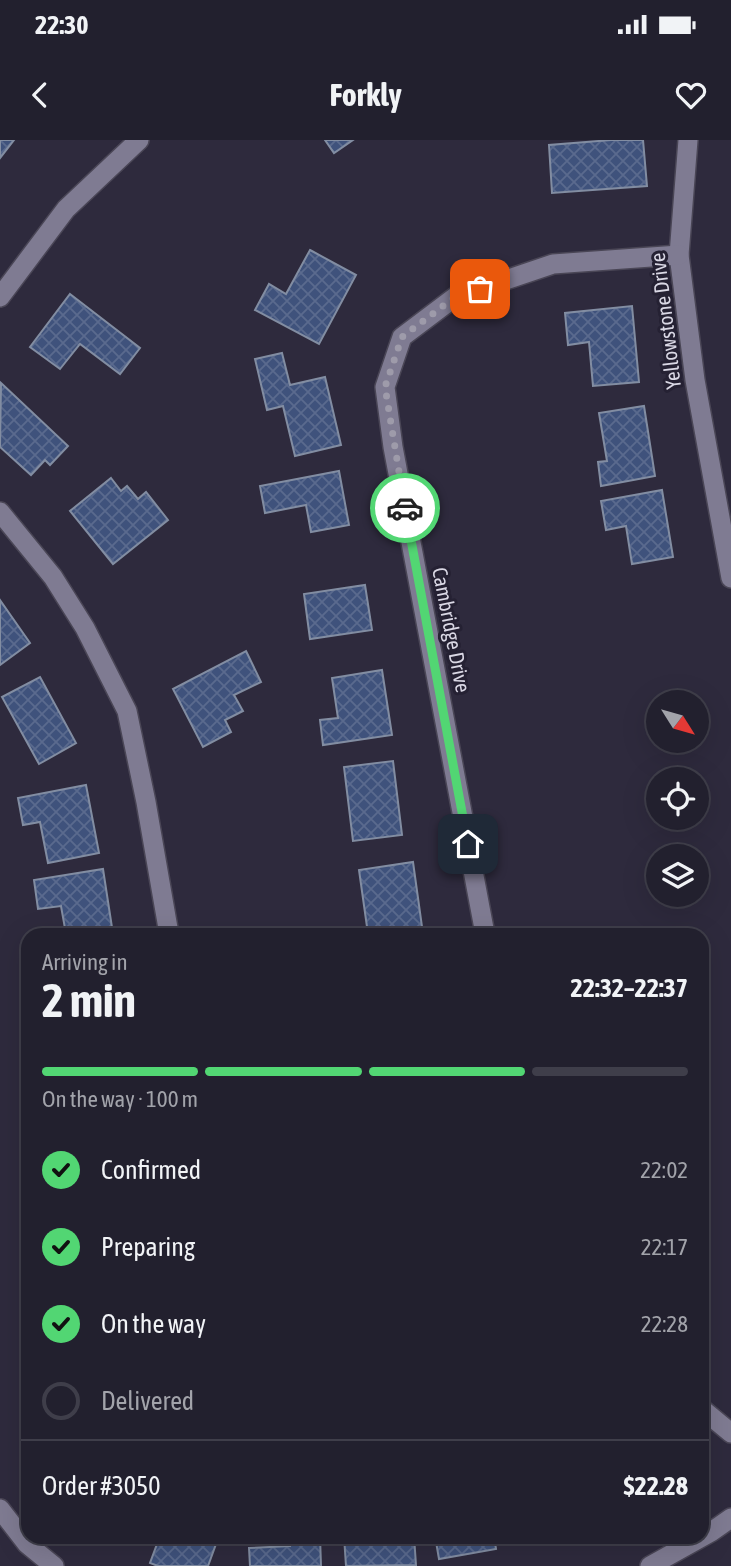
<!DOCTYPE html>
<meta charset="utf-8">
<style>
:root{--surface:#22202e;--page:#2a2836;--text:#f1f3f6;--muted:#a2a3aa;--line:#3f3e4a;--accent:#52d673}
body{margin:0;font-family:"Asap Condensed",sans-serif;background:var(--page);color:var(--text);height:100vh;display:flex;flex-direction:column;font-size:26px;white-space:nowrap}
*{box-sizing:border-box;margin:0}
p{font-size:23px;color:var(--muted)}
.icon{flex:none;width:38px;height:38px;fill:none;stroke:currentColor;stroke-width:2;stroke-linecap:round;stroke-linejoin:round}
.map{position:relative;flex:1;overflow:hidden}
.side{position:absolute;left:21px;top:788px;width:688px;height:616px;display:flex;flex-direction:column;background:var(--surface);border-radius:21px;box-shadow:0 7px 28px #0002,0 0 0 2px var(--line)}
.side>*{flex:none}
.needle{width:46px;rotate:127deg}
.buttons{position:absolute;left:646px;top:550px;display:grid;gap:14px}
.buttons a{display:grid;place-items:center;width:63px;height:63px;border-radius:50%;background:var(--surface);box-shadow:0 7px 28px #0002,0 0 0 2px var(--line);font-size:35px}
.pin{position:absolute;display:grid;place-items:center;width:60px;height:60px;color:#fff;margin:-30px;border-radius:14px;box-shadow:0 4px 10px #0006}
.courier{position:absolute;display:grid;place-items:center;width:70px;height:70px;margin:-35px;border:5px solid #52d673;border-radius:50%;background:#fff;color:#222;box-shadow:0 2px 9px #0007}
.head em{font-style:normal;font-weight:700}
.head div{display:flex;flex-direction:column-reverse}
.head{display:flex;align-items:center;justify-content:space-between;height:119px;padding:0 21px}
h1{font-size:46px;font-weight:700;line-height:52px}
.bar{display:grid;grid-template-columns:repeat(4,1fr);gap:10px 7px;align-content:center;height:84px;padding:0 21px}
.bar i{height:9px;border-radius:5px;background:var(--line)}
.bar .current{background:var(--accent)}
.bar p{grid-column:span 4}
.line{display:flex;align-items:center;gap:18px;padding:0 21px;border-top:2px solid var(--line)}
.line div{flex:1}
ol{padding:0 21px;list-style:none}
li{display:flex;align-items:center;gap:21px;height:77px}
li p{margin-inline-start:auto}
li .icon{padding:7px;border-radius:50%;background:var(--accent);color:#111;stroke-width:4}
li:last-child{color:var(--muted)}
li i{width:38px;height:38px;border:4px solid var(--line);border-radius:50%}
.status{display:flex;justify-content:space-between;align-items:center;height:49px;padding:0 35px;background:var(--surface);direction:ltr}
.status svg{height:19px;fill:currentColor}
header{display:flex;justify-content:space-between;align-items:center;height:91px;padding:0 21px;background:var(--surface);font-size:32px;font-weight:700}
.map>svg:first-child{display:block}
.building{fill:url(#building-cross-hatch);stroke:#828da2;stroke-width:2}
.lines{fill:none;stroke-linecap:round;stroke-linejoin:round}
.minor-casing{stroke:#4a4656;stroke-width:22}
.minor{stroke:#7f7b92;stroke-width:19}
.done{stroke:#9e9baa;stroke-width:7;stroke-dasharray:0 12.6}
.route{stroke:#52d673;stroke-width:9}
.labels{text-anchor:middle;stroke-width:6;stroke-linejoin:round;paint-order:stroke}
.street-label{font-size:21px;fill:#dad8e5;stroke:#252133}
</style>
<div class="status"><b>22:30</b><svg viewBox="0 0 49 12"><path d="M0 12V9h3v3zM5 12V6h3v6zM10 12V3h3v9zM15 12V0h3v12zM26 1h20v11H26zM47 4h2v5h-2z"/></svg></div>
<header><svg class="icon" aria-label="back" viewBox="0 0 24 24"><path d="M15 5l-7 7 7 7"/></svg>Forkly<svg class="icon" aria-label="heart" viewBox="0 0 24 24"><path d="M12 20l-8-8c-3-5 5-10 8-4 3-6 11-1 8 4z"/></svg></header>
<div class="map">
<svg width="731" height="1426" viewBox="0 0 731 1426">
<defs>
<pattern id="building-cross-hatch" width="8" height="8" patternUnits="userSpaceOnUse" patternTransform="scale(1.75)"><rect width="8" height="8" fill="#3f527c"/><path d="M0 0l8 8M0 8l8-8" fill="none" stroke="#5a6a8e"/></pattern>
</defs>
<rect width="100%" height="100%" fill="#2e2a3d"/>
<g class="building">
<path d="M 0,0 L 14,0 L 0,18 Z"/>
<path d="M 325,0 L 353,0 L 334,13 Z"/>
<path d="M 611,0 L 643,0 L 647,46 L 552,53 L 549,5 Z"/>
<path d="M 310,110 L 356,135 L 319,204 L 255,170 L 269,144 L 286,154 Z"/>
<path d="M 70,154 L 140,208 L 120,234 L 80,204 L 60,229 L 30,207 Z"/>
<path d="M 632,166 L 639,242 L 593,246 L 589,202 L 568,205 L 565,173 Z"/>
<path d="M 282,213 L 290,245 L 325,237 L 341,305 L 295,316 L 283,266 L 267,270 L 255,219 Z"/>
<path d="M 1,243 L 68,306 L 50,325 L 45,320 L 31,335 L 0,307 Z"/>
<path d="M 644,266 L 655,336 L 601,346 L 598,322 L 607,321 L 599,273 Z"/>
<path d="M 339,331 L 349,385 L 311,392 L 306,365 L 265,373 L 260,346 Z"/>
<path d="M 111,338 L 121,351 L 127,346 L 138,359 L 146,352 L 168,380 L 113,424 L 70,371 Z"/>
<path d="M 662,350 L 673,417 L 632,424 L 626,386 L 606,390 L 601,361 Z"/>
<path d="M 365,445 L 372,490 L 310,499 L 304,454 Z"/>
<path d="M 0,460 L 30,503 L 0,525 Z"/>
<path d="M 246,511 L 261,542 L 234,555 L 243,571 L 225,580 L 231,592 L 203,607 L 173,549 Z"/>
<path d="M 382,530 L 392,595 L 323,605 L 320,580 L 338,578 L 332,538 Z"/>
<path d="M 40,537 L 76,603 L 39,624 L 2,557 Z"/>
<path d="M 393,621 L 402,695 L 353,701 L 344,627 Z"/>
<path d="M 86,645 L 99,713 L 48,723 L 40,682 L 23,685 L 18,658 Z"/>
<path d="M 413,722 L 423,794 L 368,794 L 359,730 Z"/>
<path d="M 103,729 L 113,794 L 66,794 L 61,766 L 38,769 L 34,740 Z"/>
<path d="M 160,1396 L 196,1396 L 216,1404 L 208,1426 L 158,1426 L 150,1423 Z"/>
<path d="M 289,1396 L 320,1396 L 321,1426 L 250,1426 L 249,1408 L 290,1406 Z"/>
<path d="M 344,1396 L 414,1396 L 416,1425 L 346,1426 Z"/>
<path d="M 435,1396 L 494,1396 L 496,1409 L 439,1419 Z"/>
</g>
<g class="lines">
<defs>
<g id="minor">
<path d="M 688,0 L 679,115 L 695,240 L 731,438"/>
<path d="M 0,157 L 66,69 L 139,0"/>
<path d="M 0,372 L 53,437 L 85,488 L 127,571 L 146,662 L 169,794"/>
<path d="M 485,794 L 393,307 L 385,247 L 402,197 L 455,157 L 553,124 L 679,115"/>
<path d="M 702,1269 L 731,1293"/>
<path d="M 0,1369 L 27,1404 L 54,1426"/>
<path d="M 650,1426 L 711,1392 L 731,1378"/>
</g>
</defs>
<use href="#minor" class="minor-casing"/>
<use href="#minor" class="minor"/>
</g>
<g class="lines">
<path class="done" d="M 405,368 L 385,247 L 402,197 L 455,157 L 480,149"/>
<path class="route" d="M 405,368 L 468,704"/>
</g>
<g class="labels">
<g class="street-label">
<text transform="translate(666 181) rotate(-97)" y="7">Yellowstone Drive</text>
<text transform="translate(451 490) rotate(79)" y="7">Cambridge Drive</text>
</g>
</g>
</svg>
<div class="buttons">
<a><svg class="needle" viewBox="-14 -14 28 28"><path d="M0-13l5 13h-10z" fill="#e53935"/><path d="M0 13l5-13h-10z" fill="#a2a3aa"/></svg></a>
<a><svg class="icon" aria-label="locate" viewBox="0 0 24 24"><circle cx="12" cy="12" r="6"/><path d="M12 2v4M12 18v4M2 12h4M18 12h4"/></svg></a>
<a><svg class="icon" aria-label="layers" viewBox="0 0 24 24"><path d="M12 4l9 5-9 5-9-5zM3 14l9 5 9-5"/></svg></a>
</div>
<div class="pin" style="left:480px;top:149px;background:#ea580c"><svg class="icon" aria-label="bag" viewBox="0 0 24 24"><path d="M5 8h14l-1 12H6zM9 8a3 3 0 0 1 6 0"/></svg></div>
<div class="pin" style="left:468px;top:704px;background:#1f2937"><svg class="icon" aria-label="home" viewBox="0 0 24 24"><path d="M3 11l9-7 9 7M6 9v11h12V9"/></svg></div>
<div class="courier" style="left:405px;top:368px"><svg class="icon" aria-label="car" viewBox="0 0 24 24"><path d="M5 17H2v-5l4-1 3-4h7l3 4 3 1v5h-3M9 17h6M6 11h13"/><circle cx="7" cy="17" r="2"/><circle cx="17" cy="17" r="2"/></svg></div>
<section class="side">
<div class="head"><div><h1>2 min</h1><p>Arriving in</p></div><em>22:32–22:37</em></div>
<div class="bar"><i class="current"></i><i class="current"></i><i class="current"></i><i></i><p>On the way · 100 m</p></div>
<ol>
<li><svg class="icon" aria-label="check" viewBox="0 0 24 24"><path d="M5 12l5 5 9-10"/></svg>Confirmed<p>22:02</p></li>
<li><svg class="icon" aria-label="check" viewBox="0 0 24 24"><path d="M5 12l5 5 9-10"/></svg>Preparing<p>22:17</p></li>
<li><svg class="icon" aria-label="check" viewBox="0 0 24 24"><path d="M5 12l5 5 9-10"/></svg>On the way<p>22:28</p></li>
<li><i></i>Delivered</li>
</ol>
<div class="line" style="height:91px"><div>Order #3050</div><b>$22.28</b></div>
</section>
</div>
